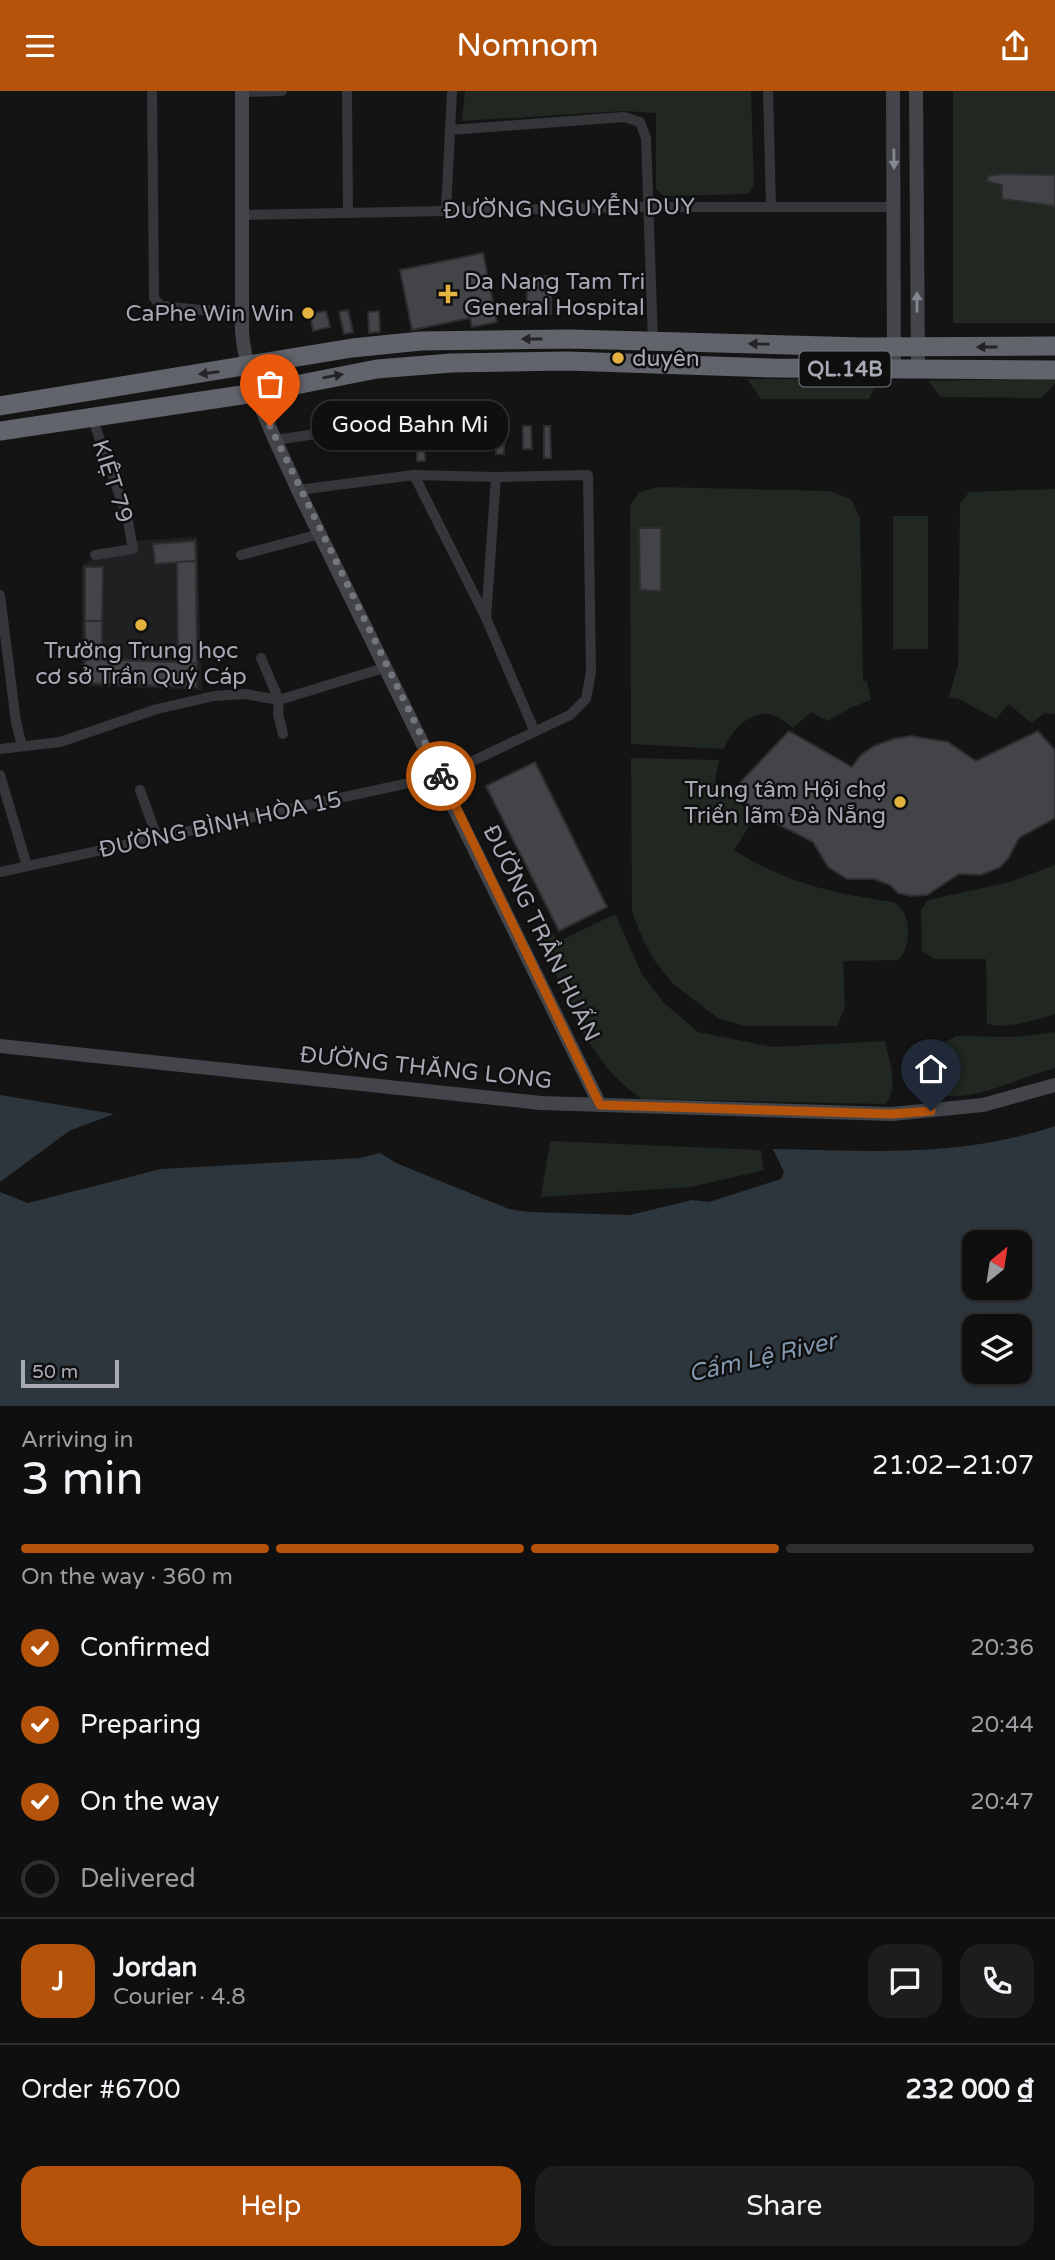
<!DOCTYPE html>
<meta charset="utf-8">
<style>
:root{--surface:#0f0f10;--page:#1d1d1e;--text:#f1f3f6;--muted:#9b9c9f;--line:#2f2f30;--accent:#b45309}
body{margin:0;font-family:"Varela Round",sans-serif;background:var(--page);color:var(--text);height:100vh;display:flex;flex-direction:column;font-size:26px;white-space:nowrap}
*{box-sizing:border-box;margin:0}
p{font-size:23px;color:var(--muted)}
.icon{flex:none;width:38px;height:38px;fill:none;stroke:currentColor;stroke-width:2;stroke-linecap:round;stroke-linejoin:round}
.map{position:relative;height:1315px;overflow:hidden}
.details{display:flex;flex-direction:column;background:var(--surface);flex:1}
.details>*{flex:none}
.needle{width:46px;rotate:30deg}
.fabs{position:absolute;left:962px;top:1139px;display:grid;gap:14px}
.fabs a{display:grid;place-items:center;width:70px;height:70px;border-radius:14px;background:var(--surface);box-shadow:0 2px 5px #0004,0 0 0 2px var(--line);font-size:35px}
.scale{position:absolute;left:21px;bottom:18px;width:98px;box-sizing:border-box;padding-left:7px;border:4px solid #a7aab5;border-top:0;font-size:19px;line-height:24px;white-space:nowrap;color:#a7aab5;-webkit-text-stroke:5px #0f0f10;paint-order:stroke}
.pin{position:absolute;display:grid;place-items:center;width:60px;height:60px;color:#fff;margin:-72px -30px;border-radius:50% 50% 50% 0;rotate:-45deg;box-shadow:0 0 7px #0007}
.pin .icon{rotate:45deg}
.courier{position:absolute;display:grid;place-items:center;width:70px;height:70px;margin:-35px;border:5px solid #b45309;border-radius:50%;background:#fff;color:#222;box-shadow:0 2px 9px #0007}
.bubble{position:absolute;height:49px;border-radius:21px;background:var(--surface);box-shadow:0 2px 5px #0004,0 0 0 2px var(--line);font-size:23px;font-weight:600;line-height:49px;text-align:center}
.headline em{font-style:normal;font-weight:600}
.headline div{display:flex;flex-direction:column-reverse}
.headline{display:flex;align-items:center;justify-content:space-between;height:119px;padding:0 21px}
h1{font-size:46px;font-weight:600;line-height:52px}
.bar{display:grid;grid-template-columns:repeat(4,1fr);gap:10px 7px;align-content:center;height:84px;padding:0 21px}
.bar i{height:9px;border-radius:5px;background:var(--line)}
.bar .selected{background:var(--accent)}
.bar p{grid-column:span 4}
.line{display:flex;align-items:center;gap:18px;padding:0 21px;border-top:2px solid var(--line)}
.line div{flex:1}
.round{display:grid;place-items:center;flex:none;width:74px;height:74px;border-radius:21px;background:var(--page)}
ol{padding:0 21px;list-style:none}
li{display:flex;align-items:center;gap:21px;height:77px}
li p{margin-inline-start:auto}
li .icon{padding:7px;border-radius:50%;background:var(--accent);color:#fff;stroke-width:4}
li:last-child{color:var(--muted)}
li i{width:38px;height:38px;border:4px solid var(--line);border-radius:50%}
.button{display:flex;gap:14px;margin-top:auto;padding:14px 21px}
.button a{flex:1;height:80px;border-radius:21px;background:var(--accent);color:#fff;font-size:28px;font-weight:600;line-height:80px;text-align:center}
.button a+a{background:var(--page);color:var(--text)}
header{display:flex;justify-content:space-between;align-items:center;height:91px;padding:0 21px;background:var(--accent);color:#fff;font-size:32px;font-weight:600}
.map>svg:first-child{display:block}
.built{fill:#202022}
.green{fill:#202821}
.water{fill:#2e363d;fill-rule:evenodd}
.building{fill:#434448;stroke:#2e2e31;stroke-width:2}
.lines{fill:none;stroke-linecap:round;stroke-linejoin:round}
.street{stroke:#35363a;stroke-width:10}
.secondary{stroke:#43454a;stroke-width:14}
.highway{stroke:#62646b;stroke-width:19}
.oneway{fill:#848790}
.oneway2{fill:#242427}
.done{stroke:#74767d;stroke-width:7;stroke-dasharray:0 12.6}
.route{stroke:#b45309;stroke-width:9}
.poi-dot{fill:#e3b33f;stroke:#0f0f10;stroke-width:2.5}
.labels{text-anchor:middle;stroke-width:5;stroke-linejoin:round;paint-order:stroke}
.shield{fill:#0f0f10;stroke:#797c84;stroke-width:2}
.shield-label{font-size:21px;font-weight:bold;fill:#a7aab5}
.street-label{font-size:23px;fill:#a7aab5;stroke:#0f0f10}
.poi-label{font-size:23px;fill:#a7aab5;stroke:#0f0f10;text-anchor:start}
.water-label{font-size:24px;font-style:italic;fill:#8096ad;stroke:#0f0f10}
</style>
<header><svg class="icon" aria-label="menu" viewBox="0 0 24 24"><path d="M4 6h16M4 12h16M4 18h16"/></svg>Nomnom<svg class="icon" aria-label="share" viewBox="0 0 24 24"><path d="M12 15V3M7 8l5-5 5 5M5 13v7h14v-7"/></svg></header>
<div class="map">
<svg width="1055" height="1315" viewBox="0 0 1055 1315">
<rect width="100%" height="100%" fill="#141415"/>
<path class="built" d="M 197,446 L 202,599 L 82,595 L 82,474 L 95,467 L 134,463 L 134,450 Z"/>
<g class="green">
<path d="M 465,0 L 751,0 L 754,94 L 748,103 L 664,105 L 656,98 L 656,22 L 624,20 L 462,30 Z"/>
<rect x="953" y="0" width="102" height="232"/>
<path d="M 1055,287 L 1055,292 L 1042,307 L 941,306 L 928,290 Z"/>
<path d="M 747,288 L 878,288 L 869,308 L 761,308 Z"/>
<path d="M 658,396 L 829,400 L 851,408 L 860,427 L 863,590 L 867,590 L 871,609 L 850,617 L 828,630 L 811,621 L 793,637 C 786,632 778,624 769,623 C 749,621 731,639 724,658 L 631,653 L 630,415 L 639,401 Z"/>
<path d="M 1055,398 L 1055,623 L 1045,622 L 1031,632 L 1009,613 L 996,628 L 959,608 L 949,606 L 958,574 L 960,413 L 969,401 Z"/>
<rect x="893" y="425" width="35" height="133"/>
<path d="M 631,667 L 719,669 L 715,689 L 718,698 L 728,700 L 755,726 L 734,759 C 785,792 835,803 894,811 C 912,821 912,856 898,869 L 843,870 L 845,916 L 837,935 L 746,935 L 719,928 L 673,893 L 654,869 L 643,849 L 632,821 Z"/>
<path d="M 1055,774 L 1055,923 C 1039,928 1001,940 987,932 L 986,868 L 935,868 L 922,860 L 921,819 L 928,809 L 1010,791 Z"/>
<path d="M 615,823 L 642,883 L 664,912 L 698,941 L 773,956 L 885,950 C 889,971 900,996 885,1013 L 642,1008 C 585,970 565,902 538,842 L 549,836 L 558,851 Z"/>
<path d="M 1055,941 L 1055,977 C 1018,987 982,1008 943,1005 L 937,996 L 941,953 L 956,945 L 1015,946 Z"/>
<path d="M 550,1050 L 761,1059 L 764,1079 L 691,1096 L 541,1106 Z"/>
</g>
<g class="water">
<path d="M 0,1004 L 114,1023 L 69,1040 L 0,1091 Z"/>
<path d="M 1055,1035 L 1055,1315 L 0,1315 L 0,1101 L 28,1112 L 161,1078 L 360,1067 L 380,1062 L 396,1072 L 509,1118 L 529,1121 L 630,1124 L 692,1109 L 709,1111 L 781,1088 L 784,1081 L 773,1058 C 872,1060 959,1067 1055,1035 ZM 975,1152 L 1020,1152 L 1020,1197 L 975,1197 ZM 975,1236 L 1020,1236 L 1020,1281 L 975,1281 Z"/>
</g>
<g class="building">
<path d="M 1003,83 L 1055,84 L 1055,115 L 1002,108 L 1002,94 L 986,90 L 988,85 Z"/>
<path d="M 483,162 L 497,231 L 472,236 L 470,227 L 412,239 L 400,179 Z"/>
<rect x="527" y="185" width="24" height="38"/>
<path d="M 348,219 L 353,241 L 344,243 L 339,221 Z"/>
<path d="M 326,220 L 330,236 L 313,240 L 310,223 Z"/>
<path d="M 379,220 L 380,241 L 369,242 L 368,221 Z"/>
<path d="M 523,335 L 531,335 L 532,358 L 523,358 Z"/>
<path d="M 544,335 L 550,335 L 551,367 L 544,367 Z"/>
<rect x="417" y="337" width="8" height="33"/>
<rect x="496" y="338" width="8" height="25"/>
<path d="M 639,437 L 661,437 L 661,500 L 640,499 Z"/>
<path d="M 195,450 L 196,470 L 155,473 L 153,453 Z"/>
<path d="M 196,470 L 197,572 L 178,572 L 177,471 Z"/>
<path d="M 85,476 L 103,476 L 102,530 L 85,530 Z"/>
<path d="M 85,530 L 102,530 L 102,569 L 85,568 Z"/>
<path d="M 85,568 L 197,572 L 197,596 L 85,592 Z"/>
<path d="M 789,640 L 852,676 L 860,665 L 874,655 L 893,648 L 911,645 L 948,651 L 976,670 L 1038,640 L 1055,659 L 1055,727 L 1019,747 L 1008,768 L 999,777 L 980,784 L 959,783 L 927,804 L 911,805 L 898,802 L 890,794 L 874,788 L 847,788 L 828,776 L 813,751 L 758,723 L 732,700 Z"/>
<path d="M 535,671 L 607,816 L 559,840 L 486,695 Z"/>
</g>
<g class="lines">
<g class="street">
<path d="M 152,0 L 154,207 L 161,215 L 242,223"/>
<path d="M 347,0 L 348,122"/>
<path d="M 768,0 L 771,115"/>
<path d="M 242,1 L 282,0"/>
<path d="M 450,39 L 624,26 L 640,31 L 646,47 L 653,251"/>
<path d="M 446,119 L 452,0"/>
<path d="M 243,124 L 646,116 L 895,116"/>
<path d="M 92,326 L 127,425 L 133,458 L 95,464"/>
<path d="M 276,349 L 322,342"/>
<path d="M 414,384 L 486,527 L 535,641"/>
<path d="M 241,464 L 320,443"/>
<path d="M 0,504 L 16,631 L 22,655"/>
<path d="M 486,527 L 496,386"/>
<path d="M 283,643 L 278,623 L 279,609 L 387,576"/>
<path d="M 0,658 L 60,651 L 157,618 L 214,605 L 245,603 L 279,609 L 261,567"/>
<path d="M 0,684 L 27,775"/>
<path d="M 140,699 L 157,746"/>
<path d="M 0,781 L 441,685 L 570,624 L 586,608 L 591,581 L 588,384 L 496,386 L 414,384 L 298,399"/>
</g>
<g class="secondary">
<path d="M 242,0 L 242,241 C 247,297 275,347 298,399 L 600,1014"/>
<path d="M 893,0 L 894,278"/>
<path d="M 916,0 L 918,279"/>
<path d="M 0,955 L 541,1012 L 892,1023 L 983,1014 L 1055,994"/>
</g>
<g class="highway">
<path d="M 0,315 L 352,257 L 421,250 L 570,248 L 863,256 L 1055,255"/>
<path d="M 0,340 L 255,302 L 377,278 L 451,272 L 568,270 L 772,277 L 1055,279"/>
</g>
</g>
<defs><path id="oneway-solid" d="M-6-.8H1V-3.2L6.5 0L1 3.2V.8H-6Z" transform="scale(1.75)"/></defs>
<g class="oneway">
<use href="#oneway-solid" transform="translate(894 68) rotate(89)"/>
<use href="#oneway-solid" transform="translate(917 211) rotate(-90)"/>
</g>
<g class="oneway2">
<use href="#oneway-solid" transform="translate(532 248) rotate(180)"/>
<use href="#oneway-solid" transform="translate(759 253) rotate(-179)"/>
<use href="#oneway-solid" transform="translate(987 256) rotate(180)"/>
<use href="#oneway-solid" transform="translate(209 282) rotate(172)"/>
<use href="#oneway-solid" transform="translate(333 285) rotate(-10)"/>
</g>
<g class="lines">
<path class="done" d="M 270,335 L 441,685"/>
<path class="route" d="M 441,685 L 600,1014 L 892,1023 L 931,1020"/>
</g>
<g class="poi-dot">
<path d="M444.5 192.5h7v7h7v7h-7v7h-7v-7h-7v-7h7z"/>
<circle cx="308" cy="222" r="7"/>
<circle cx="618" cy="267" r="7"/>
<circle cx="141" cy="534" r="7"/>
<circle cx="900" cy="711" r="7"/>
</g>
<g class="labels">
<rect class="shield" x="799.5" y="260.5" width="91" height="35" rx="5"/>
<g class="shield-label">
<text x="845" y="285">QL.14B</text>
</g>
<g class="street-label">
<text transform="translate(569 117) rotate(-1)" y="8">ĐƯỜNG NGUYỄN DUY</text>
<text transform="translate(113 390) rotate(72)" y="8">KIỆT 79</text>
<text transform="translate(220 733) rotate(-12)" y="8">ĐƯỜNG BÌNH HÒA 15</text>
<text transform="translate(542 842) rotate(64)" y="8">ĐƯỜNG TRẦN HUẤN</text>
<text transform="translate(426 976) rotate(6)" y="8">ĐƯỜNG THĂNG LONG</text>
</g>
<g class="poi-label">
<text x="464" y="198">Da Nang Tam Tri<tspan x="464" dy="26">General Hospital</tspan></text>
<text x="294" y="230" text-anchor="end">CaPhe Win Win</text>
<text x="632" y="275">duyên</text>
<text x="141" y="567" text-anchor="middle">Trường Trung học<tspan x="141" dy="26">cơ sở Trần Quý Cáp</tspan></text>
<text x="886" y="706" text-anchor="end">Trung tâm Hội chợ<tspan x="886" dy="26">Triển lãm Đà Nẵng</tspan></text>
</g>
<g class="water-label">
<text transform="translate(762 1266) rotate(-13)" y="8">Cẩm Lệ River</text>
</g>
</g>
</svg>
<div class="fabs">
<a><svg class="needle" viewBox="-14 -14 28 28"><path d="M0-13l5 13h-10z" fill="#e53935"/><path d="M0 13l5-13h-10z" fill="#9b9c9f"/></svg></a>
<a><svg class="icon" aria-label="layers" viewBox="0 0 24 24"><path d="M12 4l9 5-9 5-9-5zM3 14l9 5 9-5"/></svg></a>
</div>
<div class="scale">50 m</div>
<div class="pin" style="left:270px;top:335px;background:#ea580c"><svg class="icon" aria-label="bag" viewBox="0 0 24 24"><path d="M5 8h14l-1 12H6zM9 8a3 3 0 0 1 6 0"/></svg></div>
<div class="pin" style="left:931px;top:1020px;background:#1f2937"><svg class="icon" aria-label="home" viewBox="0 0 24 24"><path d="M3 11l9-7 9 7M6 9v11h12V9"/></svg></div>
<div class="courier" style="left:441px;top:685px"><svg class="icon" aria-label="bike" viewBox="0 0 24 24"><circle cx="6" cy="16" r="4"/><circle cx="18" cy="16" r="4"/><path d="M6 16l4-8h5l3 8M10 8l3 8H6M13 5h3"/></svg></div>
<div class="bubble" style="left:312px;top:310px;width:196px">Good Bahn Mi</div>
</div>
<section class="details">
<div class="headline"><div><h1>3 min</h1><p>Arriving in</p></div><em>21:02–21:07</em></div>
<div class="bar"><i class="selected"></i><i class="selected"></i><i class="selected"></i><i></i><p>On the way · 360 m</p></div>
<ol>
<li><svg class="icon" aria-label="check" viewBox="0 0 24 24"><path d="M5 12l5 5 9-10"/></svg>Confirmed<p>20:36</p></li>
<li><svg class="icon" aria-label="check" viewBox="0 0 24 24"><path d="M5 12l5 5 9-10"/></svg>Preparing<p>20:44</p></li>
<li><svg class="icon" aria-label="check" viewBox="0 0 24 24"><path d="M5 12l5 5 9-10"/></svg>On the way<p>20:47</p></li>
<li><i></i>Delivered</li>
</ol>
<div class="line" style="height:126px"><b class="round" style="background:var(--accent);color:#fff">J</b><div><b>Jordan</b><p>Courier · 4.8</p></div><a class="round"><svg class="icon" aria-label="chat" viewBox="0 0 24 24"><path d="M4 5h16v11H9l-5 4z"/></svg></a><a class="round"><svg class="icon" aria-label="phone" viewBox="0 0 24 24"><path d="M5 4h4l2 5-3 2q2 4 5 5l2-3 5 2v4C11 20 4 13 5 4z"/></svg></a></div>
<div class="line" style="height:91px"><div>Order #6700</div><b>232 000 ₫</b></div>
<div class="button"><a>Help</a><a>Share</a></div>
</section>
